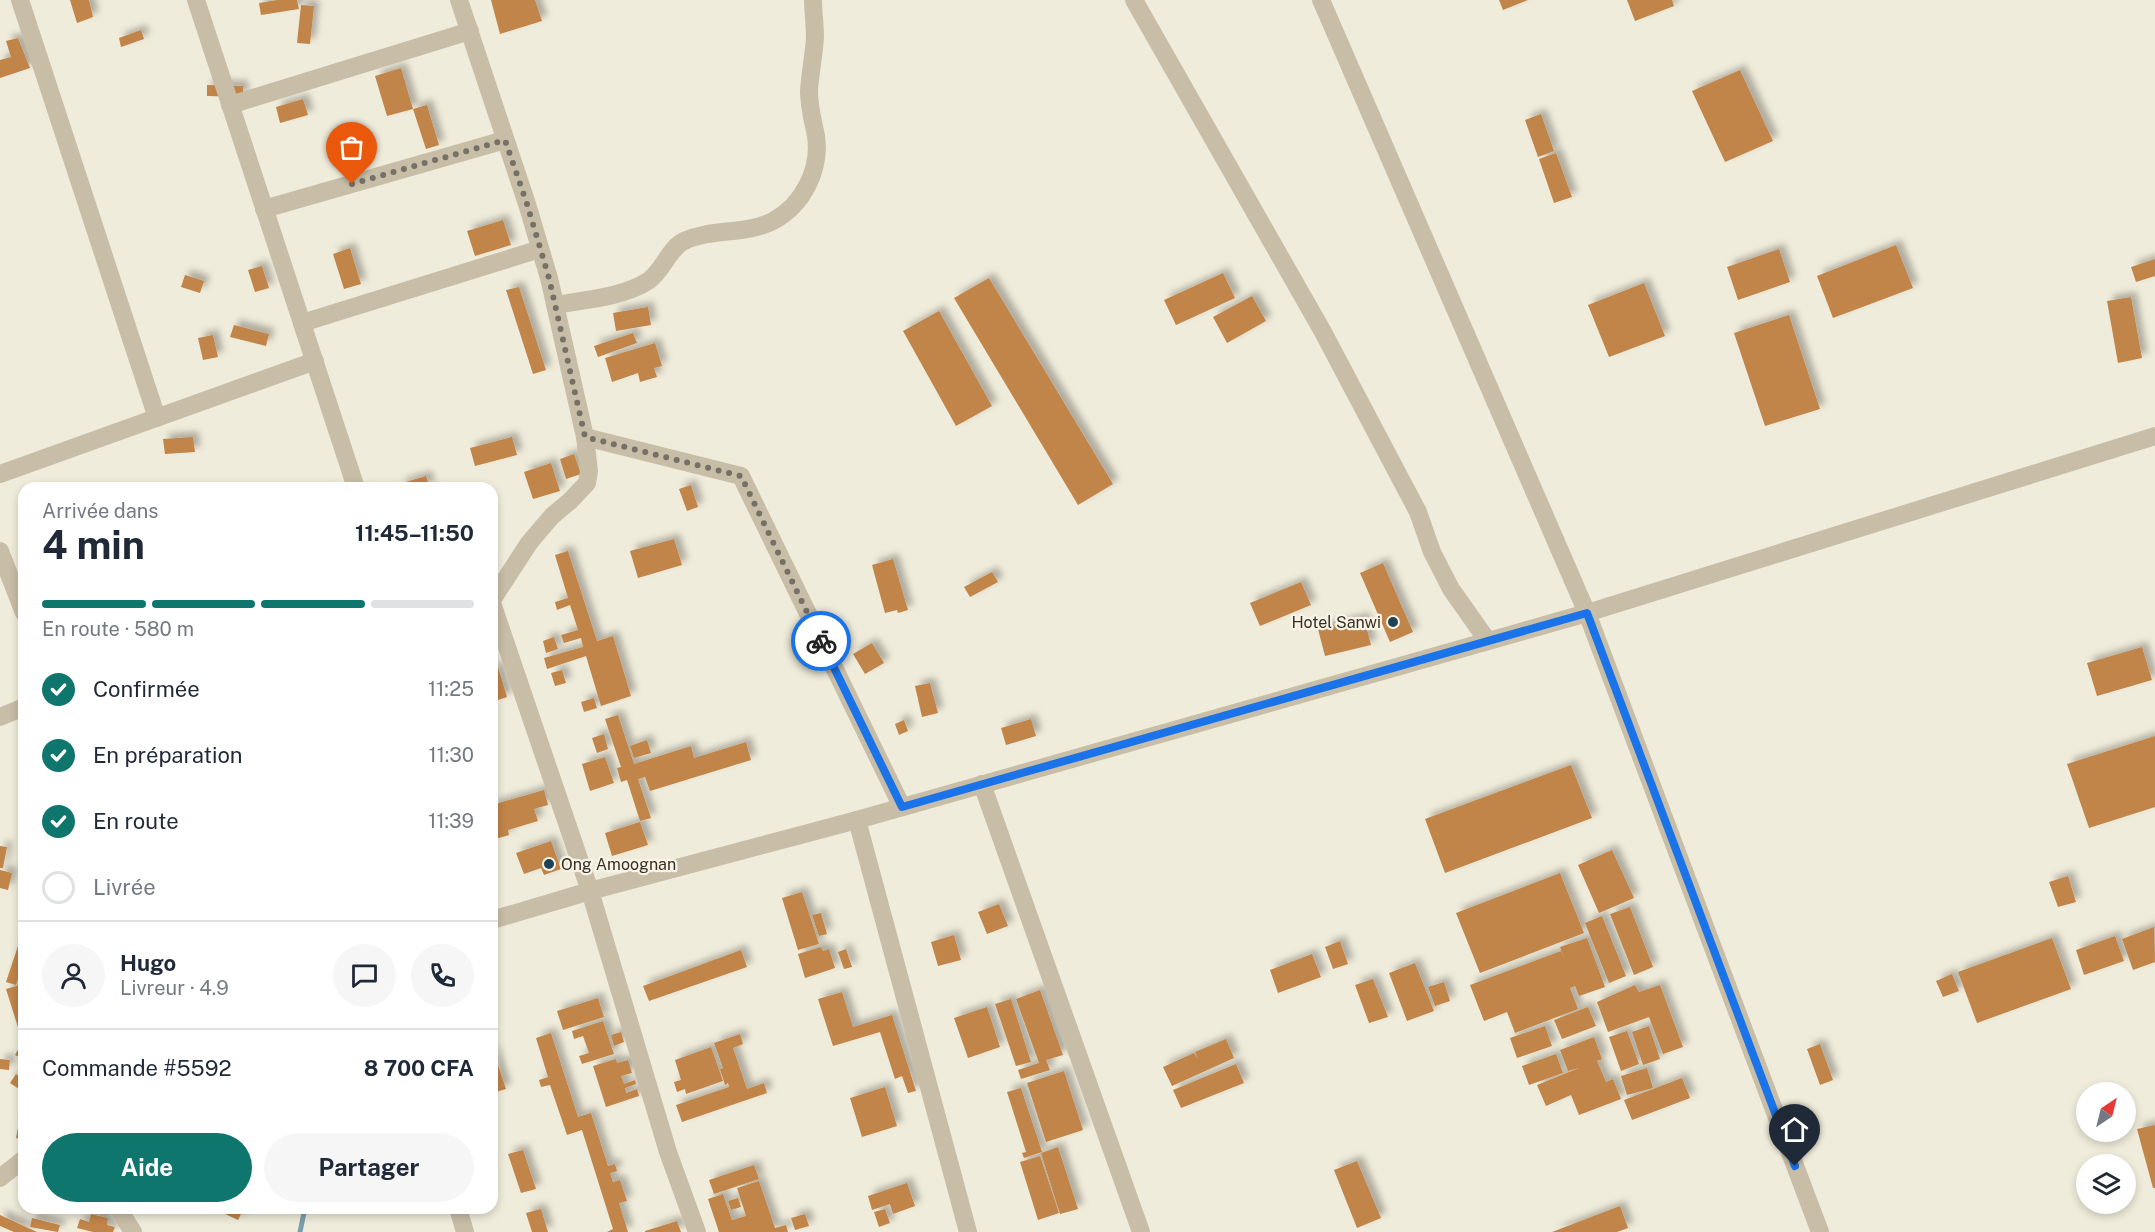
<!DOCTYPE html>
<html lang="fr">
<meta charset="utf-8">
<style>
:root{--surface:#fff;--page:#f6f6f7;--text:#1f2937;--muted:#747a83;--line:#e0e1e3;--accent:#0f766e}
body{margin:0;font-family:"Public Sans",sans-serif;background:var(--page);color:var(--text);height:100vh;display:flex;flex-direction:column;font-size:22px;white-space:nowrap}
*{box-sizing:border-box;margin:0}
p{font-size:20px;color:var(--muted)}
.icon{flex:none;width:33px;height:33px;fill:none;stroke:currentColor;stroke-width:2;stroke-linecap:round;stroke-linejoin:round}
.map{position:relative;flex:1;overflow:hidden}
.details{position:absolute;left:18px;top:482px;width:480px;height:732px;display:flex;flex-direction:column;background:var(--surface);border-radius:18px;box-shadow:0 3px 9px #0003}
.details>*{flex:none}
.needle{width:39px;rotate:35deg}
.controls{position:absolute;left:2076px;top:1082px;display:grid;gap:12px}
.controls a{display:grid;place-items:center;width:60px;height:60px;border-radius:50%;background:var(--surface);box-shadow:0 3px 9px #0003;font-size:30px}
.pin{position:absolute;display:grid;place-items:center;width:51px;height:51px;color:#fff;margin:-62px -26px;border-radius:50% 50% 50% 0;rotate:-45deg;box-shadow:0 0 6px #0007}
.pin .icon{rotate:45deg}
.courier{position:absolute;display:grid;place-items:center;width:60px;height:60px;margin:-30px;border:4px solid #1a73e8;border-radius:50%;background:#fff;color:#222;box-shadow:0 2px 8px #0007}
.overview em{font-style:normal;font-weight:700}
.overview div{display:flex;flex-direction:column-reverse}
.overview{display:flex;align-items:center;justify-content:space-between;height:102px;padding:0 24px}
h1{font-size:39px;font-weight:700;line-height:45px}
.bar{display:grid;grid-template-columns:repeat(4,1fr);gap:9px 6px;align-content:center;height:72px;padding:0 24px}
.bar i{height:8px;border-radius:4px;background:var(--line)}
.bar .selected{background:var(--accent)}
.bar p{grid-column:span 4}
.line{display:flex;align-items:center;gap:15px;padding:0 24px;border-top:2px solid var(--line)}
.line div{flex:1}
.round{display:grid;place-items:center;flex:none;width:63px;height:63px;border-radius:32px;background:var(--page)}
ol{padding:0 24px;list-style:none}
li{display:flex;align-items:center;gap:18px;height:66px}
li p{margin-inline-start:auto}
li .icon{padding:6px;border-radius:50%;background:var(--accent);color:#fff;stroke-width:4}
li:last-child{color:var(--muted)}
li i{width:33px;height:33px;border:3px solid var(--line);border-radius:50%}
.cta{display:flex;gap:12px;margin-top:auto;padding:12px 24px}
.cta a{flex:1;height:69px;border-radius:36px;background:var(--accent);color:#fff;font-size:24px;font-weight:700;line-height:69px;text-align:center}
.cta a+a{background:var(--page);color:var(--text)}
.map>svg:first-child{display:block}
.lines{fill:none;stroke-linecap:round;stroke-linejoin:round}
.stream{stroke:#7b9eac;stroke-width:5}
.building{fill:#c18448;filter:url(#shadow)}
.minor{stroke:#c8bea7;stroke-width:18}
.done{stroke:#767166;stroke-width:6;stroke-dasharray:0 10.8}
.route{stroke:#1a73e8;stroke-width:8}
.poi-dot{fill:#1f4354;stroke:#f8f5e7;stroke-width:2}
.labels{text-anchor:middle;stroke-width:4.5;stroke-linejoin:round;paint-order:stroke}
.poi-label{font-size:16px;fill:#352f27;stroke:#f8f5e7;text-anchor:end}
</style>
<div class="map">
<svg width="2155" height="1232" viewBox="0 0 2155 1232">
<defs>
<filter id="shadow"><feDropShadow dx="5.5" dy="-5.5" stdDeviation="3" flood-color="#0004"/></filter>
</defs>
<rect width="100%" height="100%" fill="#f0ecdb"/>
<g class="lines">
<path class="stream" d="M 300,1232 L 305,1208"/>
</g>
<g class="building">
<path d="M 70,0 L 89,0 L 93,17 L 77,23 Z"/>
<path d="M 278,0 L 297,0 L 299,9 L 261,15 L 259,3 Z"/>
<path d="M 491,0 L 535,0 L 542,21 L 500,34 Z"/>
<path d="M 1499,0 L 1528,0 L 1503,10 Z"/>
<path d="M 1627,0 L 1672,0 L 1674,6 L 1635,21 Z"/>
<path d="M 301,5 L 314,6 L 310,44 L 297,43 Z"/>
<path d="M 141,30 L 144,39 L 121,47 L 119,38 Z"/>
<path d="M 18,38 L 30,68 L 0,78 L 0,60 L 11,57 L 6,41 Z"/>
<path d="M 401,68 L 413,109 L 427,105 L 439,145 L 426,149 L 413,109 L 387,116 L 375,76 Z"/>
<path d="M 1740,70 L 1773,141 L 1725,162 L 1692,91 Z"/>
<path d="M 207,85 L 243,86 L 243,97 L 207,96 Z"/>
<path d="M 303,99 L 308,115 L 280,123 L 276,107 Z"/>
<path d="M 1541,114 L 1554,151 L 1538,157 L 1525,120 Z"/>
<path d="M 1556,153 L 1572,197 L 1554,203 L 1539,159 Z"/>
<path d="M 503,220 L 511,245 L 475,256 L 467,231 Z"/>
<path d="M 1896,245 L 1913,288 L 1833,318 L 1817,276 Z"/>
<path d="M 350,248 L 361,284 L 344,289 L 333,254 Z"/>
<path d="M 1779,249 L 1790,282 L 1738,300 L 1727,267 Z"/>
<path d="M 2155,259 L 2155,276 L 2136,282 L 2131,267 Z"/>
<path d="M 262,266 L 269,288 L 255,292 L 248,270 Z"/>
<path d="M 1223,273 L 1235,298 L 1176,325 L 1164,300 Z"/>
<path d="M 185,275 L 204,281 L 200,293 L 181,287 Z"/>
<path d="M 989,278 L 1113,484 L 1078,505 L 954,298 Z"/>
<path d="M 1644,283 L 1665,336 L 1609,357 L 1588,305 Z"/>
<path d="M 519,287 L 546,370 L 533,374 L 506,290 Z"/>
<path d="M 1252,296 L 1266,321 L 1227,343 L 1213,317 Z"/>
<path d="M 2131,297 L 2142,358 L 2118,363 L 2107,301 Z"/>
<path d="M 648,307 L 651,325 L 616,331 L 613,313 Z"/>
<path d="M 939,311 L 992,406 L 956,426 L 903,331 Z"/>
<path d="M 1789,315 L 1820,409 L 1765,426 L 1734,333 Z"/>
<path d="M 234,325 L 269,334 L 266,346 L 230,337 Z"/>
<path d="M 633,333 L 637,343 L 598,357 L 594,346 Z"/>
<path d="M 213,335 L 218,357 L 203,360 L 198,338 Z"/>
<path d="M 655,343 L 662,366 L 654,368 L 657,377 L 640,382 L 638,373 L 612,382 L 605,358 Z"/>
<path d="M 193,437 L 195,452 L 165,454 L 163,439 Z"/>
<path d="M 512,437 L 517,455 L 475,466 L 470,448 Z"/>
<path d="M 574,454 L 581,474 L 566,479 L 560,459 Z"/>
<path d="M 551,463 L 560,491 L 533,499 L 524,472 Z"/>
<path d="M 426,476 L 430,488 L 401,488 L 399,484 Z"/>
<path d="M 691,485 L 698,507 L 687,511 L 679,489 Z"/>
<path d="M 674,539 L 682,565 L 638,578 L 630,551 Z"/>
<path d="M 568,551 L 597,641 L 613,636 L 631,696 L 601,706 L 586,656 L 547,669 L 544,658 L 583,647 L 581,638 L 564,643 L 561,635 L 578,630 L 570,605 L 557,610 L 555,602 L 568,598 L 555,555 Z"/>
<path d="M 893,559 L 908,610 L 898,613 L 897,610 L 885,613 L 872,565 Z"/>
<path d="M 1383,563 L 1413,632 L 1390,642 L 1360,573 Z"/>
<path d="M 992,572 L 998,582 L 970,597 L 964,587 Z"/>
<path d="M 1301,582 L 1311,605 L 1260,626 L 1250,603 Z"/>
<path d="M 1364,618 L 1371,645 L 1325,656 L 1318,629 Z"/>
<path d="M 554,637 L 558,649 L 546,653 L 543,641 Z"/>
<path d="M 872,643 L 884,663 L 865,674 L 853,654 Z"/>
<path d="M 2142,647 L 2152,680 L 2097,696 L 2087,663 Z"/>
<path d="M 498,667 L 507,697 L 492,702 L 492,668 Z"/>
<path d="M 562,670 L 566,683 L 555,686 L 551,673 Z"/>
<path d="M 930,683 L 938,713 L 922,717 L 915,686 Z"/>
<path d="M 594,698 L 597,708 L 584,712 L 581,702 Z"/>
<path d="M 618,715 L 634,764 L 691,746 L 694,758 L 746,742 L 751,760 L 650,791 L 645,777 L 638,779 L 651,818 L 640,821 L 627,780 L 621,782 L 617,768 L 621,767 L 605,719 Z"/>
<path d="M 1031,719 L 1036,736 L 1006,745 L 1001,728 Z"/>
<path d="M 904,720 L 908,731 L 899,735 L 895,724 Z"/>
<path d="M 604,734 L 608,749 L 597,753 L 592,738 Z"/>
<path d="M 2155,736 L 2155,807 L 2089,828 L 2067,764 Z"/>
<path d="M 647,740 L 651,753 L 634,758 L 630,746 Z"/>
<path d="M 605,757 L 614,783 L 590,791 L 582,764 Z"/>
<path d="M 1571,765 L 1592,818 L 1445,873 L 1425,819 Z"/>
<path d="M 544,790 L 548,805 L 534,809 L 538,821 L 508,830 L 509,835 L 492,840 L 492,805 Z"/>
<path d="M 640,822 L 648,845 L 612,856 L 605,833 Z"/>
<path d="M 551,841 L 561,869 L 544,875 L 541,868 L 524,874 L 516,853 Z"/>
<path d="M 0,846 L 7,847 L 3,868 L 0,868 Z"/>
<path d="M 1612,850 L 1634,898 L 1599,913 L 1578,865 Z"/>
<path d="M 0,870 L 12,873 L 8,890 L 0,888 Z"/>
<path d="M 1560,873 L 1584,933 L 1480,973 L 1456,913 Z"/>
<path d="M 2068,876 L 2076,902 L 2058,907 L 2049,882 Z"/>
<path d="M 802,892 L 819,944 L 798,950 L 782,898 Z"/>
<path d="M 999,904 L 1008,926 L 987,934 L 978,912 Z"/>
<path d="M 1630,907 L 1653,967 L 1634,975 L 1610,914 Z"/>
<path d="M 821,913 L 827,934 L 819,936 L 812,915 Z"/>
<path d="M 1602,916 L 1626,976 L 1609,983 L 1585,923 Z"/>
<path d="M 2154,927 L 2155,962 L 2133,970 L 2122,939 Z"/>
<path d="M 954,935 L 961,960 L 938,966 L 931,942 Z"/>
<path d="M 2115,936 L 2124,961 L 2084,975 L 2076,950 Z"/>
<path d="M 1587,938 L 1605,987 L 1579,996 L 1575,986 L 1570,988 L 1578,1009 L 1515,1033 L 1507,1012 L 1484,1021 L 1470,985 L 1561,951 L 1564,958 L 1560,947 Z"/>
<path d="M 2052,938 L 2071,989 L 1977,1023 L 1958,972 Z"/>
<path d="M 1340,941 L 1348,964 L 1333,969 L 1325,947 Z"/>
<path d="M 18,946 L 24,948 L 24,962 L 16,985 L 6,982 Z"/>
<path d="M 821,947 L 823,951 L 829,949 L 835,968 L 805,978 L 798,954 Z"/>
<path d="M 846,949 L 852,967 L 844,969 L 838,952 Z"/>
<path d="M 741,950 L 747,967 L 649,1001 L 643,986 Z"/>
<path d="M 1312,954 L 1321,977 L 1278,993 L 1270,970 Z"/>
<path d="M 1415,963 L 1434,1011 L 1407,1021 L 1389,973 Z"/>
<path d="M 1952,974 L 1959,991 L 1943,997 L 1936,981 Z"/>
<path d="M 1373,979 L 1388,1017 L 1369,1023 L 1355,985 Z"/>
<path d="M 1444,982 L 1450,1001 L 1435,1006 L 1428,987 Z"/>
<path d="M 20,985 L 24,999 L 24,1036 L 21,1037 L 6,989 Z"/>
<path d="M 1635,985 L 1639,992 L 1660,985 L 1683,1047 L 1663,1054 L 1649,1017 L 1608,1032 L 1597,1002 Z"/>
<path d="M 1040,990 L 1063,1055 L 1046,1060 L 1050,1070 L 1021,1079 L 1018,1070 L 1039,1063 L 1016,999 Z"/>
<path d="M 842,992 L 853,1027 L 892,1015 L 916,1091 L 908,1093 L 902,1076 L 895,1079 L 880,1032 L 833,1046 L 818,999 Z"/>
<path d="M 598,998 L 604,1017 L 563,1030 L 557,1011 Z"/>
<path d="M 1011,999 L 1031,1062 L 1016,1066 L 995,1004 Z"/>
<path d="M 987,1007 L 1000,1047 L 968,1058 L 954,1018 Z"/>
<path d="M 1588,1007 L 1596,1026 L 1562,1039 L 1554,1020 Z"/>
<path d="M 603,1021 L 614,1054 L 582,1064 L 579,1056 L 589,1053 L 583,1036 L 574,1039 L 572,1031 Z"/>
<path d="M 1545,1026 L 1552,1046 L 1517,1058 L 1510,1038 Z"/>
<path d="M 1649,1026 L 1660,1059 L 1643,1065 L 1632,1032 Z"/>
<path d="M 1627,1031 L 1639,1064 L 1621,1071 L 1609,1037 Z"/>
<path d="M 621,1032 L 624,1042 L 614,1046 L 611,1035 Z"/>
<path d="M 551,1033 L 578,1117 L 591,1113 L 608,1166 L 615,1164 L 617,1171 L 610,1173 L 613,1182 L 620,1180 L 627,1201 L 619,1203 L 628,1232 L 607,1232 L 613,1229 L 582,1130 L 567,1135 L 550,1085 L 541,1087 L 539,1080 L 548,1077 L 536,1038 Z"/>
<path d="M 740,1034 L 743,1044 L 733,1048 L 747,1089 L 764,1083 L 767,1093 L 682,1122 L 676,1105 L 729,1087 L 728,1083 L 725,1085 L 720,1069 L 723,1068 L 714,1043 Z"/>
<path d="M 1594,1037 L 1602,1059 L 1597,1061 L 1606,1082 L 1613,1079 L 1621,1099 L 1579,1115 L 1571,1095 L 1546,1106 L 1537,1085 L 1579,1068 L 1568,1071 L 1560,1050 Z"/>
<path d="M 1226,1039 L 1234,1058 L 1172,1086 L 1163,1067 L 1194,1053 L 1198,1059 L 1195,1052 Z"/>
<path d="M 22,1042 L 24,1043 L 24,1060 L 15,1055 Z"/>
<path d="M 1820,1044 L 1833,1080 L 1820,1085 L 1807,1049 Z"/>
<path d="M 492,1047 L 506,1089 L 492,1093 Z"/>
<path d="M 711,1047 L 723,1081 L 686,1094 L 685,1089 L 677,1092 L 674,1082 L 681,1080 L 675,1060 Z"/>
<path d="M 1556,1054 L 1563,1073 L 1529,1085 L 1522,1066 Z"/>
<path d="M 0,1059 L 10,1060 L 9,1070 L 0,1069 Z"/>
<path d="M 616,1059 L 617,1063 L 628,1060 L 632,1073 L 621,1076 L 624,1084 L 635,1080 L 636,1084 L 625,1088 L 626,1093 L 637,1089 L 639,1096 L 606,1107 L 593,1066 Z"/>
<path d="M 1236,1064 L 1244,1083 L 1181,1108 L 1173,1090 Z"/>
<path d="M 1647,1068 L 1653,1088 L 1627,1095 L 1621,1076 Z"/>
<path d="M 1064,1071 L 1083,1130 L 1046,1142 L 1027,1083 Z"/>
<path d="M 16,1074 L 24,1080 L 22,1091 L 10,1083 Z"/>
<path d="M 1682,1078 L 1690,1098 L 1632,1120 L 1624,1100 Z"/>
<path d="M 885,1087 L 897,1126 L 862,1137 L 850,1098 Z"/>
<path d="M 1021,1088 L 1042,1152 L 1024,1158 L 1022,1153 L 1026,1152 L 1007,1092 Z"/>
<path d="M 22,1107 L 24,1107 L 24,1140 L 16,1138 Z"/>
<path d="M 2155,1125 L 2155,1188 L 2153,1188 L 2137,1129 Z"/>
<path d="M 1058,1147 L 1078,1209 L 1060,1214 L 1041,1153 Z"/>
<path d="M 523,1150 L 536,1189 L 521,1193 L 508,1154 Z"/>
<path d="M 1040,1156 L 1059,1213 L 1038,1220 L 1020,1162 Z"/>
<path d="M 1357,1161 L 1381,1218 L 1357,1228 L 1334,1170 Z"/>
<path d="M 754,1165 L 759,1179 L 714,1194 L 709,1180 Z"/>
<path d="M 759,1181 L 775,1228 L 786,1225 L 788,1232 L 719,1232 L 708,1199 L 723,1194 L 732,1220 L 746,1216 L 737,1188 Z"/>
<path d="M 907,1183 L 915,1206 L 893,1214 L 890,1204 L 872,1210 L 868,1196 Z"/>
<path d="M 738,1198 L 741,1207 L 731,1210 L 728,1201 Z"/>
<path d="M 1620,1206 L 1628,1228 L 1617,1232 L 1552,1232 Z"/>
<path d="M 212,1208 L 244,1208 L 238,1220 Z"/>
<path d="M 541,1209 L 548,1232 L 532,1232 L 526,1213 Z"/>
<path d="M 885,1209 L 890,1223 L 879,1227 L 874,1212 Z"/>
<path d="M 91,1214 L 108,1218 L 107,1225 L 115,1227 L 113,1232 L 93,1232 L 77,1228 L 80,1219 L 89,1222 Z"/>
<path d="M 805,1214 L 809,1226 L 795,1230 L 791,1218 Z"/>
<path d="M 0,1215 L 37,1232 L 14,1232 L 0,1226 Z"/>
<path d="M 32,1218 L 60,1225 L 58,1232 L 30,1227 Z"/>
<path d="M 677,1221 L 681,1232 L 645,1232 L 645,1231 Z"/>
</g>
<g class="lines">
<g class="minor">
<path d="M 20,0 L 157,418"/>
<path d="M 196,0 L 356,488"/>
<path d="M 459,0 L 527,204 L 549,278 L 585,437 L 589,471 L 587,483 L 570,501 L 552,516 L 529,543 L 492,600"/>
<path d="M 1134,0 L 1323,332 L 1418,512 L 1432,552 L 1451,589 L 1487,640"/>
<path d="M 1321,0 L 1587,613 L 1820,1232"/>
<path d="M 230,105 L 470,31"/>
<path d="M 264,209 L 505,140"/>
<path d="M 555,305 C 583,300 624,297 648,281 C 663,271 669,248 684,241 C 712,228 746,235 773,221 C 803,205 821,169 816,136 C 813,121 809,107 809,91 C 810,73 814,55 815,37 C 815,24 813,12 813,0"/>
<path d="M 302,323 L 540,249"/>
<path d="M 585,437 L 741,476 L 902,807"/>
<path d="M 0,474 L 315,361"/>
<path d="M 0,551 L 24,613"/>
<path d="M 492,603 L 590,891 L 668,1152 L 697,1232"/>
<path d="M 0,717 L 24,707"/>
<path d="M 982,784 L 1141,1232"/>
<path d="M 857,820 L 968,1232"/>
<path d="M 492,920 L 590,891 L 857,820 L 1587,613 L 2155,436"/>
<path d="M 0,1178 L 24,1159"/>
<path d="M 118,1208 L 133,1232"/>
<path d="M 458,1208 L 465,1232"/>
</g>
</g>
<g class="lines">
<path class="done" d="M 352,184 L 505,140 L 527,204 L 549,278 L 585,437 L 741,476 L 821,641"/>
<path class="route" d="M 821,641 L 902,807 L 1587,613 L 1795,1166"/>
</g>
<g class="poi-dot">
<circle cx="1393" cy="622" r="6"/>
<circle cx="549" cy="864" r="6"/>
</g>
<g class="labels">
<g class="poi-label">
<text x="1381" y="628">Hotel Sanwi</text>
<text x="561" y="870" text-anchor="start">Ong Amoognan</text>
</g>
</g>
</svg>
<div class="controls">
<a><svg class="needle" viewBox="-14 -14 28 28"><path d="M0-13l5 13h-10z" fill="#e53935"/><path d="M0 13l5-13h-10z" fill="#747a83"/></svg></a>
<a><svg class="icon" aria-label="layers" viewBox="0 0 24 24"><path d="M12 4l9 5-9 5-9-5zM3 14l9 5 9-5"/></svg></a>
</div>
<div class="pin" style="left:352px;top:184px;background:#ea580c"><svg class="icon" aria-label="bag" viewBox="0 0 24 24"><path d="M5 8h14l-1 12H6zM9 8a3 3 0 0 1 6 0"/></svg></div>
<div class="pin" style="left:1795px;top:1166px;background:#1f2937"><svg class="icon" aria-label="home" viewBox="0 0 24 24"><path d="M3 11l9-7 9 7M6 9v11h12V9"/></svg></div>
<div class="courier" style="left:821px;top:641px"><svg class="icon" aria-label="bike" viewBox="0 0 24 24"><circle cx="6" cy="16" r="4"/><circle cx="18" cy="16" r="4"/><path d="M6 16l4-8h5l3 8M10 8l3 8H6M13 5h3"/></svg></div>
<section class="details">
<div class="overview"><div><h1>4 min</h1><p>Arrivée dans</p></div><em>11:45–11:50</em></div>
<div class="bar"><i class="selected"></i><i class="selected"></i><i class="selected"></i><i></i><p>En route · 580 m</p></div>
<ol>
<li><svg class="icon" aria-label="check" viewBox="0 0 24 24"><path d="M5 12l5 5 9-10"/></svg>Confirmée<p>11:25</p></li>
<li><svg class="icon" aria-label="check" viewBox="0 0 24 24"><path d="M5 12l5 5 9-10"/></svg>En préparation<p>11:30</p></li>
<li><svg class="icon" aria-label="check" viewBox="0 0 24 24"><path d="M5 12l5 5 9-10"/></svg>En route<p>11:39</p></li>
<li><i></i>Livrée</li>
</ol>
<div class="line" style="height:108px"><a class="round"><svg class="icon" aria-label="person" viewBox="0 0 24 24"><circle cx="12" cy="8" r="4"/><path d="M4 21q1-7 8-7t8 7"/></svg></a><div><b>Hugo</b><p>Livreur · 4.9</p></div><a class="round"><svg class="icon" aria-label="chat" viewBox="0 0 24 24"><path d="M4 5h16v11H9l-5 4z"/></svg></a><a class="round"><svg class="icon" aria-label="phone" viewBox="0 0 24 24"><path d="M5 4h4l2 5-3 2q2 4 5 5l2-3 5 2v4C11 20 4 13 5 4z"/></svg></a></div>
<div class="line" style="height:78px"><div>Commande #5592</div><b>8 700 CFA</b></div>
<div class="cta"><a>Aide</a><a>Partager</a></div>
</section>
</div>
